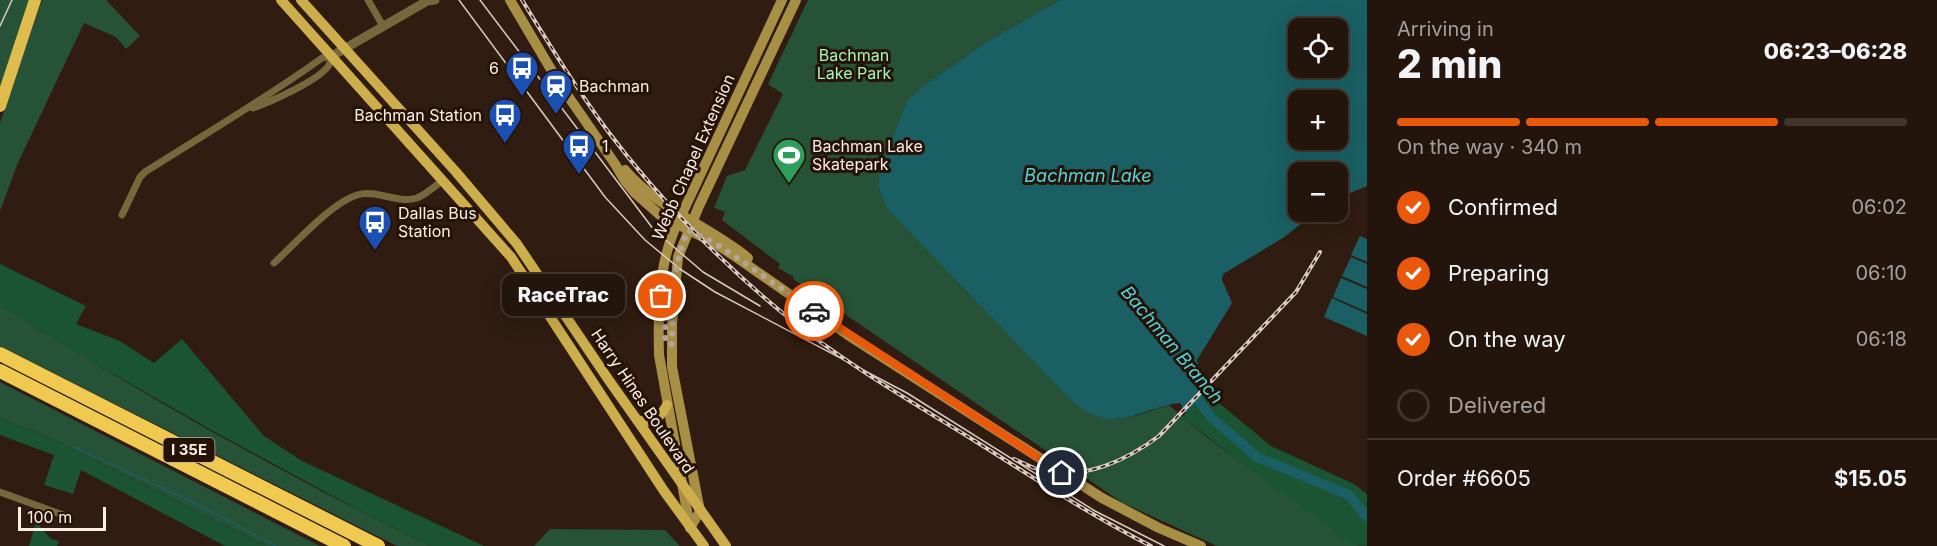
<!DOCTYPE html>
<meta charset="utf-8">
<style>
:root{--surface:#24150c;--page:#30221a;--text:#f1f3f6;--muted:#a39f9d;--line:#41342d;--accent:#ea580c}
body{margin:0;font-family:Inter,sans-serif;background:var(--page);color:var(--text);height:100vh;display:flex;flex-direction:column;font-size:22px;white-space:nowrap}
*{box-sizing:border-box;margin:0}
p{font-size:20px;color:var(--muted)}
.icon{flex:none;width:33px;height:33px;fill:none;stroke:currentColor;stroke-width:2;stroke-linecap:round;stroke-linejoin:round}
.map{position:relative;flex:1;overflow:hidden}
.details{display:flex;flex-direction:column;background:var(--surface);width:570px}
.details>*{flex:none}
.controls{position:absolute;left:1288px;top:18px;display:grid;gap:12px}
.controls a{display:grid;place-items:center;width:60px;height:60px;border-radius:12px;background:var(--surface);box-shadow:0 6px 24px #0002,0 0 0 2px var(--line);font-size:30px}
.scale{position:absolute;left:18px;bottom:15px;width:88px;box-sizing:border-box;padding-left:6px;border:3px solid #fcede5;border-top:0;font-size:16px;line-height:21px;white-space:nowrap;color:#fcede5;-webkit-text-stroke:4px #261307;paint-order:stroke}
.pin{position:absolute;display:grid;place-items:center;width:51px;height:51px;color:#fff;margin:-26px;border:3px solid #fff;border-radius:50%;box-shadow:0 2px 6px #0007}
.courier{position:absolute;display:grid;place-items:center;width:60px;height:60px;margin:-30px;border:4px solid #ea580c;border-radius:50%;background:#fff;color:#222;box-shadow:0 2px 8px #0007}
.bubble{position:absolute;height:42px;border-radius:12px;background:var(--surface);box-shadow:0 6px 24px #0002,0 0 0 2px var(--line);font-size:20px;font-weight:800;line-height:42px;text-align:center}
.overview em{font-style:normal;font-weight:800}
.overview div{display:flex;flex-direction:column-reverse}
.overview{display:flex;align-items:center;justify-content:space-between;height:102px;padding:0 30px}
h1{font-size:39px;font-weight:800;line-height:45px}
.bar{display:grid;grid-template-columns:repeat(4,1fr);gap:9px 6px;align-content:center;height:72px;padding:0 30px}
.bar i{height:8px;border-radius:4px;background:var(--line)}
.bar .selected{background:var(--accent)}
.bar p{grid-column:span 4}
.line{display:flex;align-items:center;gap:15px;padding:0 30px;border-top:2px solid var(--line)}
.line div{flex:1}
ol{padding:0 30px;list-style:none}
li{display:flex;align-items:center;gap:18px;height:66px}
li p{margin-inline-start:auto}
li .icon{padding:6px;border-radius:50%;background:var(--accent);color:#fff;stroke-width:4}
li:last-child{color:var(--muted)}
li i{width:33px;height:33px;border:3px solid var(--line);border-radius:50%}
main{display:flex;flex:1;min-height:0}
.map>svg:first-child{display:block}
.green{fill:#265337}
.forest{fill:#1a5432}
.water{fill:#1a5f63;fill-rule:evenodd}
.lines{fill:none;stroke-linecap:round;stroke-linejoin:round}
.stream{stroke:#1a5f63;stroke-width:1.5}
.river{stroke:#1a5f63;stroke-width:10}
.minor{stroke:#76683c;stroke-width:7}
.tertiary{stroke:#76683c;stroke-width:9}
.secondary{stroke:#a78f46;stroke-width:10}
.primary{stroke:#cdae4c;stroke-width:10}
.trunk{stroke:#debc4e;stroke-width:12}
.motorway{stroke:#f0c951;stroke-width:14}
.tram{stroke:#dacac2;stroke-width:1.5}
.rail-casing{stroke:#dacac2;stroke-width:4}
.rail{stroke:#261307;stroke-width:1.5;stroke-dasharray:4.5;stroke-linecap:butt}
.done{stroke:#b5a49a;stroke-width:6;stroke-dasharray:0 10.8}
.route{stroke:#ea580c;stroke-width:8}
.labels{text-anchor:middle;stroke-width:6;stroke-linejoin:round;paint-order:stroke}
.shield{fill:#261307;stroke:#bcaca2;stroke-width:1.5}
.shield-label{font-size:15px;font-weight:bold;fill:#fcede5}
.park-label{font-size:16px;fill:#a2f6bd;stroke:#261307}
.poi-label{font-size:16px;fill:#fcede5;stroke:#261307;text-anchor:start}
.street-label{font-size:16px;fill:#fcede5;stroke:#261307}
.water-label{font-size:18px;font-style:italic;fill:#51d3dd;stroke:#261307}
</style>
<main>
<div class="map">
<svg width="1367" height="546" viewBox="0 0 1367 546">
<rect width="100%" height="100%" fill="#301c10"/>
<g class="green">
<path d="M 0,0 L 30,0 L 0,91 Z"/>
<path d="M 42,0 L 106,0 L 140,36 L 126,49 L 116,37 L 84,23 L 17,165 L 0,211 L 0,123 Z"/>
<path d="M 808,0 L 1060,0 L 986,42 L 929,82 L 1117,419 L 1138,415 L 1169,405 C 1225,457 1293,494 1351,544 L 1358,544 L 1358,546 L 1217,546 L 1123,503 L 793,279 L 794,277 L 778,268 L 780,264 L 722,220 L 725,212 L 714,208 L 727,176 L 745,170 L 783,94 L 768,84 Z"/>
<path d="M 0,305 C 139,393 283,474 430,546 L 397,546 L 0,346 Z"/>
<path d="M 0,382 L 320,546 L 266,546 L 59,442 L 0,418 Z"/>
<path d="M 550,529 L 665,530 L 680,546 L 534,546 Z"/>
</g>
<g class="forest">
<path d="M 0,264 L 86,306 L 76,324 L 120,341 L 154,363 L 182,339 L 264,436 L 302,461 L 484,546 L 430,546 L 366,514 L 222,436 L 71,350 L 0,305 Z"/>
<path d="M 1207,393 L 1271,446 L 1354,484 L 1367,494 L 1367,546 L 1351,545 L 1332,529 L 1244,465 L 1182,417 Z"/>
<path d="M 0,418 L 59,442 L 266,546 L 225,546 L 81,470 L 73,494 L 44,485 L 54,455 L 0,435 Z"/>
<path d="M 36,522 L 51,539 L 59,541 L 57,546 L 29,546 Z"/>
</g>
<g class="water">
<path d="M 1060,0 L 1367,0 L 1367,186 L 1338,198 L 1338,172 L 1299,172 L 1299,212 L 1316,212 L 1283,238 L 1223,274 L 1222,280 L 1232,303 L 1197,360 L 1199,369 L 1203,371 L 1207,393 L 1186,413 L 1180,403 C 1169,404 1159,408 1148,411 C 1114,423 1098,423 1070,399 L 888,209 L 879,188 L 879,170 L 908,100 L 929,82 L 986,42 ZM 1299,28 L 1338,28 L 1338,68 L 1299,68 ZM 1299,100 L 1338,100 L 1338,140 L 1299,140 Z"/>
<path d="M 1360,236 L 1367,239 L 1367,262 L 1351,255 Z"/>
<path d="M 1351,257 L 1367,264 L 1367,287 L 1342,276 Z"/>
<path d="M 1341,278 L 1367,289 L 1367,312 L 1333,297 Z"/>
<path d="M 1332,298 L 1367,314 L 1367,336 L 1324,317 Z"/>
</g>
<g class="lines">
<path class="stream" d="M 74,447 L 197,504 L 276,546"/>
<path class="river" d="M 1190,390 L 1212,418 L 1257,457 L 1349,495 L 1367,517"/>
<g class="minor">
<path d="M 368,0 L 383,26"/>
<path d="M 253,108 C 270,102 320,80 329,65 C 331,62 331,59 332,56"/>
<path d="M 122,215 L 140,177 L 145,172 C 205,134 265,99 322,58 L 332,56"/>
<path d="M 274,263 C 295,244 331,203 357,195 C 377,189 397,204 417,198 C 427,194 435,186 443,180"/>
<path d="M 0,492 L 63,515"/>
</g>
<path class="tertiary" d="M 332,56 L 427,1 L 435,0"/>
<g class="secondary">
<path d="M 510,0 L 559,83 L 615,164 L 625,181 L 635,193 L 661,216 L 713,242 L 733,255 L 848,335 L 1102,498 L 1159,528 L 1201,546"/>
<path d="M 625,170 C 658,209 709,226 748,258"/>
<path d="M 690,528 L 700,511 L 672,367 L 672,324 L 678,257 L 699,206 L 796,0"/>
<path d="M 690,528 L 659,355 C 658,314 658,269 674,231 L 782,0"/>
</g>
<g class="primary">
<path d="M 281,0 L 511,257 L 664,491 L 704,546"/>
<path d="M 301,0 L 456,172 L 517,244 L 608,379 L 726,546"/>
<path d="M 637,420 C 652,425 660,418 667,405"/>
</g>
<path class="trunk" d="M 0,106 L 35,0"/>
<g class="motorway">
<path d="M 0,354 L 378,546"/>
<path d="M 0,371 L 344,546"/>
</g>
<g class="tram">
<path d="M 459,0 L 605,197 L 645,240 L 680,269 L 715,292 L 907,393 L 1095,511 L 1164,546"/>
<path d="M 480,0 L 654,230 L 703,272 L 760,306"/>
<path d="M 0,26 L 12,0"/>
</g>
<defs>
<g id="rail">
<path d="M 522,0 C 549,44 576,88 607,130 C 657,197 724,266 790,319 C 848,365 912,402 975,441 C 1034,478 1090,515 1151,546"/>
<path d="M 1014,459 C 1024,463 1034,469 1044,471 C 1085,480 1127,460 1159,436 L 1296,292 L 1320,252"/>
</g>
</defs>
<use href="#rail" class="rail-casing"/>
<use href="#rail" class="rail"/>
</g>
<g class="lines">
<path class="done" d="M 661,296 L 666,305 L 665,341 L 668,344 L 672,344 C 672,306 672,265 688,230 L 713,242 L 733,255 L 814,311"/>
<path class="route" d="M 814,311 L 1062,473"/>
</g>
<defs>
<symbol id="bus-pin" viewBox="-11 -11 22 30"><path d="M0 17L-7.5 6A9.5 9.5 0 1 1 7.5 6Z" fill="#1a4fb4" stroke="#261307"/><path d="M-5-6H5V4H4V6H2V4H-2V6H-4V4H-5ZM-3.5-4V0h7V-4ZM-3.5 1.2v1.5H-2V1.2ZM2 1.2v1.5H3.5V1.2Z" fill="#fff"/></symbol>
<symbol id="station-pin" viewBox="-11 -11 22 30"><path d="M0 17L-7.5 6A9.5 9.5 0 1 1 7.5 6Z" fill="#1a4fb4" stroke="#261307"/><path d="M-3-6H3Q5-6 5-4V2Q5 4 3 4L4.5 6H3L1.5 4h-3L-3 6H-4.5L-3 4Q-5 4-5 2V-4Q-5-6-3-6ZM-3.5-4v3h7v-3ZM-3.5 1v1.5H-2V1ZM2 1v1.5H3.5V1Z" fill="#fff"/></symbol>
<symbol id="stadium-pin" viewBox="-11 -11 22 30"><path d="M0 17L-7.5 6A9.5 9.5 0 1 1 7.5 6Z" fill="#2e9e5b" stroke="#261307"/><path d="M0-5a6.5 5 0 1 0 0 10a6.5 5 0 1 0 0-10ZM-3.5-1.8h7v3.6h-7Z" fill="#fff"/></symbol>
</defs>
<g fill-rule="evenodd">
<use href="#bus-pin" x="503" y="49" width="38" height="52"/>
<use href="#station-pin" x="537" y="67" width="38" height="52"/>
<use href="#bus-pin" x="486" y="96" width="38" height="52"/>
<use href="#bus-pin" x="560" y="127" width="38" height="52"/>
<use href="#stadium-pin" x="770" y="136" width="38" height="52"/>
<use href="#bus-pin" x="356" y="203" width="38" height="52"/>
</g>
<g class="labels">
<rect class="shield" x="163.5" y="438" width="51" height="24" rx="4.5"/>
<g class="shield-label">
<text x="189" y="455">I 35E</text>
</g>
<g class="park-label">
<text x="854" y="61">Bachman<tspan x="854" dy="18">Lake Park</tspan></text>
</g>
<g class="poi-label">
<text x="499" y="74" text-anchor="end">6</text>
<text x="579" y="92">Bachman</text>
<text x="482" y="121" text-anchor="end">Bachman Station</text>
<text x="602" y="152">1</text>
<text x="812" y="152">Bachman Lake<tspan x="812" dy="18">Skatepark</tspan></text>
<text x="398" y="219">Dallas Bus<tspan x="398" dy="18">Station</tspan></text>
</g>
<g class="street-label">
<text transform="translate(693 157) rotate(-66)" y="6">Webb Chapel Extension</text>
<text transform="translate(643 401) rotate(56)" y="6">Harry Hines Boulevard</text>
</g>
<g class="water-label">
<text x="1088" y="182">Bachman Lake</text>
<text transform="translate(1172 345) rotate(50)" y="6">Bachman Branch</text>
</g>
</g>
</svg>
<div class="controls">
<a><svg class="icon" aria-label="locate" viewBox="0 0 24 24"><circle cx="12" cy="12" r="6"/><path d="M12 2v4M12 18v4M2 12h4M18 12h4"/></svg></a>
<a>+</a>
<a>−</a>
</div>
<div class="scale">100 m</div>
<div class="pin" style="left:661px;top:296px;background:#ea580c"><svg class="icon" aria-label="bag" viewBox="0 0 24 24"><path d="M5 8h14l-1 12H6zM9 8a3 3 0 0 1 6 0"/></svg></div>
<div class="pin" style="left:1062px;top:473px;background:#1f2937"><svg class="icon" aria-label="home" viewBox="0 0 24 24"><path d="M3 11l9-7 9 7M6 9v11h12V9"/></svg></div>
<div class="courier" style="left:814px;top:311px"><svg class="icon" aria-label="car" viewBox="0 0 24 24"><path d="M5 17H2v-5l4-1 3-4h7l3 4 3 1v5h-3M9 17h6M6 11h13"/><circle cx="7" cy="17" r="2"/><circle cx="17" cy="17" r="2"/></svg></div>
<div class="bubble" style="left:502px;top:274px;width:123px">RaceTrac</div>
</div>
<section class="details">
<div class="overview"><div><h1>2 min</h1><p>Arriving in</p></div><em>06:23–06:28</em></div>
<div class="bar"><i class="selected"></i><i class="selected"></i><i class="selected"></i><i></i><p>On the way · 340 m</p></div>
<ol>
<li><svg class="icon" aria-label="check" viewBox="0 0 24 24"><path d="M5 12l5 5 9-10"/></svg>Confirmed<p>06:02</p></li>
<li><svg class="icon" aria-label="check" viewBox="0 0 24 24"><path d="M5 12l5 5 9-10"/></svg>Preparing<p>06:10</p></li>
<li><svg class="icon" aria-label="check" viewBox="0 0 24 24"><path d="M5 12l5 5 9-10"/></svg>On the way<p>06:18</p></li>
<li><i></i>Delivered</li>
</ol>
<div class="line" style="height:78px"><div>Order #6605</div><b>$15.05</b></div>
</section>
</main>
